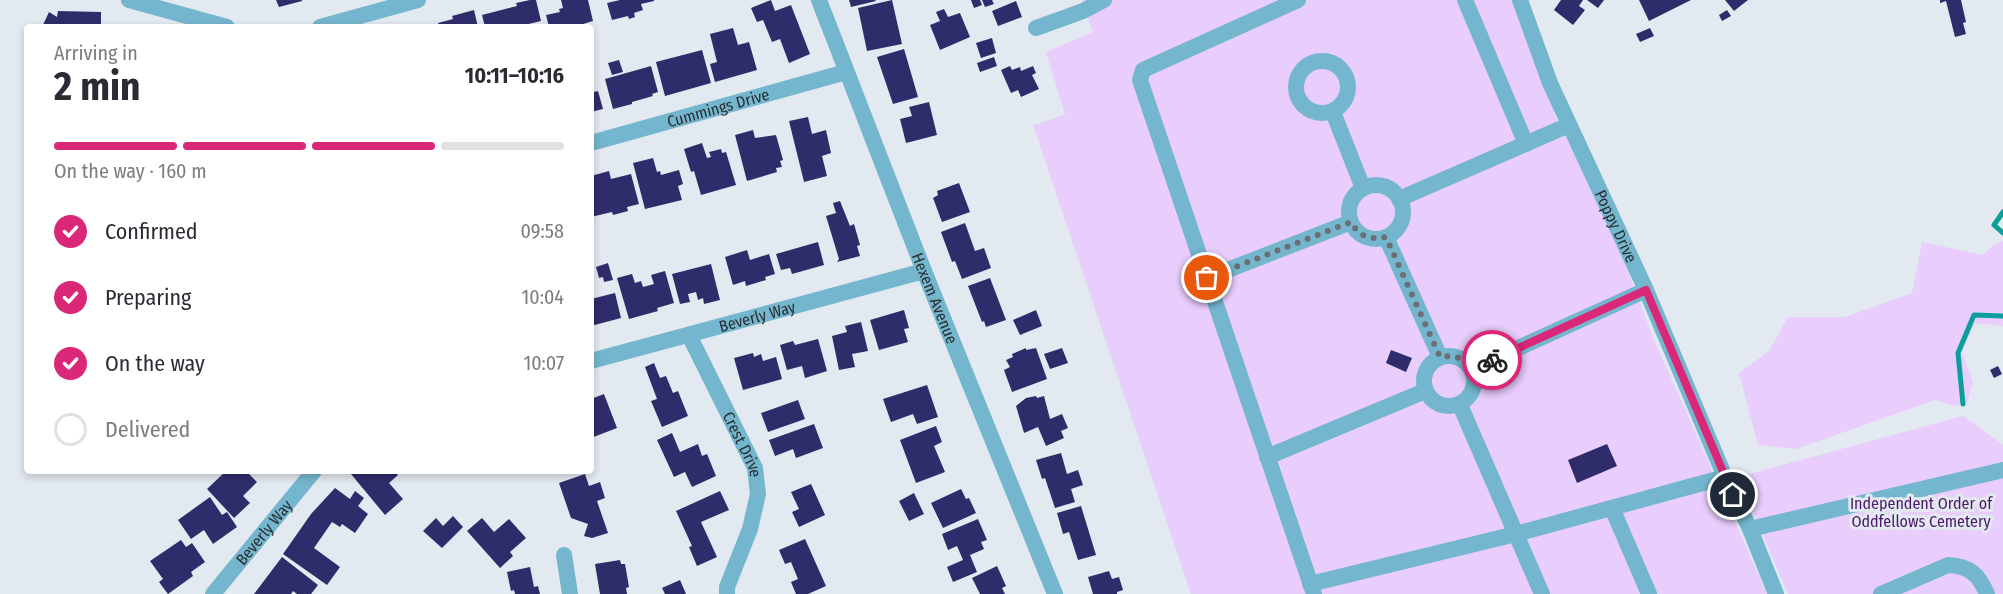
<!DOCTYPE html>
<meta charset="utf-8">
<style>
:root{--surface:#fff;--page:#f2f2f3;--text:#2b2b33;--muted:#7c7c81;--line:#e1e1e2;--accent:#db2777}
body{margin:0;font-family:"Fira Sans Condensed",sans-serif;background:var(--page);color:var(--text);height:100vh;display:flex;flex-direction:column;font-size:22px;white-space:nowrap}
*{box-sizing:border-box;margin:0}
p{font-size:20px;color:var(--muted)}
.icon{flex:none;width:33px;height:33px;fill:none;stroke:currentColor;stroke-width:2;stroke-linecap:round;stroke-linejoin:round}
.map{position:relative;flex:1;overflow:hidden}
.drawer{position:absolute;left:24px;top:24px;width:570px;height:450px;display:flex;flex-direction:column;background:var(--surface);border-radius:6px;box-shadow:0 3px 9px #0003}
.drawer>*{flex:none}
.pin{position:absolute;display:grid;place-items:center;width:51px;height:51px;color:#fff;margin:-26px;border:3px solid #fff;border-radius:50%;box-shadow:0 2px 6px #0007}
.courier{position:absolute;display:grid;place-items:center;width:60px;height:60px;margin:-30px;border:4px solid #db2777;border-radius:50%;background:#fff;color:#222;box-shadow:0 2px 8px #0007}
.head em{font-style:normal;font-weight:700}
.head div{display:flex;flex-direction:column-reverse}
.head{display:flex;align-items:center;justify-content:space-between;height:102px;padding:0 30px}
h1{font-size:39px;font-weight:700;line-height:45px}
.bar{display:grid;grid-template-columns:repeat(4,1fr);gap:9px 6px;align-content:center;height:72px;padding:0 30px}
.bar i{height:8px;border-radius:4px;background:var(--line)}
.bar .on{background:var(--accent)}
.bar p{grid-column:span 4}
ol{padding:0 30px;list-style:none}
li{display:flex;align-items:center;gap:18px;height:66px}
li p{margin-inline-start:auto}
li .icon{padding:6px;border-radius:50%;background:var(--accent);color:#fff;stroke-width:4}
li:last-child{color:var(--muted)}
li i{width:33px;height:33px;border:3px solid var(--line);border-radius:50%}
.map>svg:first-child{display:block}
.green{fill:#e8cdfd}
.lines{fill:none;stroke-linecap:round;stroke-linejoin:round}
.stream{stroke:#0a9e9d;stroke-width:5}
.building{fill:#2f2c6b}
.minor{stroke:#74b6ce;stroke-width:16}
.done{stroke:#6b6f74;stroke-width:6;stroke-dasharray:0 10.8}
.route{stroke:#db2777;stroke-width:8}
.labels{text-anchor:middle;stroke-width:6;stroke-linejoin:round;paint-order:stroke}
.street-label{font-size:16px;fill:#2b2e31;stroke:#e3e9f0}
.park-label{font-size:16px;fill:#4c1768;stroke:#e3e9f0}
</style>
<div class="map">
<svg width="2003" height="594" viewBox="0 0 2003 594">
<rect width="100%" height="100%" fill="#e3e9f0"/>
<g class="green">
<path d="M 1081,0 L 1517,0 L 1557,120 L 1571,145 L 1623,258 L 1652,335 L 1767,594 L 1191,594 L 1033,125 L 1065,115 L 1046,52 L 1093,32 Z"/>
<path d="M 2003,241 L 2003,326 L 1975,323 L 1962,352 L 1973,382 L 1967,403 L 1955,406 L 1935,400 L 1796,449 L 1758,445 L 1739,373 L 1769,351 L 1788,317 L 1845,317 L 1912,293 L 1922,242 L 1983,255 L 1995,244 Z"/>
<path d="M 1963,416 L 2003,445 L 2003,594 L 1788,594 L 1738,477 Z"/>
</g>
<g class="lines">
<g class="stream">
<path d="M 2003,212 L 1994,225 L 2003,233"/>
<path d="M 1963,404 L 1958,353 L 1974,315 L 2003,316"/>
</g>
</g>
<g class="building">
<path d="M 276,0 L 302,0 L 302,1 L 279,7 Z"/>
<path d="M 530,0 L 536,0 L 541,21 L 516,27 L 485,27 L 482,15 L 517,6 L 516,3 Z"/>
<path d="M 561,0 L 588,0 L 593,21 L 573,27 L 549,27 L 546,15 L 560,12 L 559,9 L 563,8 Z"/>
<path d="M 620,0 L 654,0 L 654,1 L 641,4 L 643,10 L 634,13 L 635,17 L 629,19 L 628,16 L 612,20 L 607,3 Z"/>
<path d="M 771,0 L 775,11 L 791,5 L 810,54 L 789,63 L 780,39 L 772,42 L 763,20 L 757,22 L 751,8 Z"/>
<path d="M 849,0 L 875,0 L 876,1 L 851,7 Z"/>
<path d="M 892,0 L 902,44 L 867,51 L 858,8 Z"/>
<path d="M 971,0 L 980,0 L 982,5 L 974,8 Z"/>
<path d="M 982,0 L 992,0 L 994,4 L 985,7 Z"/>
<path d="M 1561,0 L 1583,0 L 1579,6 L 1585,10 L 1573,25 L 1554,10 Z"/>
<path d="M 1587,0 L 1604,0 L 1598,8 Z"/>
<path d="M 1639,0 L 1691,0 L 1649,21 Z"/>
<path d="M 1725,0 L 1748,0 L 1734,11 Z"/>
<path d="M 1940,0 L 1961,0 L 1966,22 L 1963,23 L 1966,34 L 1955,37 L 1946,1 L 1940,3 Z"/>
<path d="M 1016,1 L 1022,17 L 998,26 L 992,11 Z"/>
<path d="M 944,9 L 948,17 L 960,13 L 970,37 L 940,50 L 930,25 L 940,21 L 936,12 Z"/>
<path d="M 474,10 L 478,27 L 439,27 L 438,23 L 453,19 L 452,16 Z"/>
<path d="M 1727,10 L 1731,16 L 1722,21 L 1719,15 Z"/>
<path d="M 58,11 L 101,12 L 101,27 L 42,27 L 49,12 L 57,17 Z"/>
<path d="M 733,28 L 738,45 L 749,42 L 757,70 L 715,82 L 710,64 L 717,62 L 710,34 Z"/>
<path d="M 1650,28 L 1654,36 L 1640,42 L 1636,34 Z"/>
<path d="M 992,38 L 996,53 L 981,58 L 976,43 Z"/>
<path d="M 904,49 L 918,97 L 893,104 L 877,57 Z"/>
<path d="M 702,50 L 711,83 L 665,96 L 656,62 Z"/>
<path d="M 994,57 L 997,66 L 980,72 L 977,63 Z"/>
<path d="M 619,60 L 623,72 L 612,75 L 608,63 Z"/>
<path d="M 651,66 L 658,92 L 652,94 L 653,96 L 632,102 L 632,104 L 613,109 L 605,79 Z"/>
<path d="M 1010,66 L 1012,70 L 1020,67 L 1021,71 L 1033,66 L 1036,73 L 1032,75 L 1039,89 L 1021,97 L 1018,90 L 1011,93 L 1001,70 Z"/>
<path d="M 591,78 L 594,92 L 598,91 L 603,109 L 591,112 Z"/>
<path d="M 929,102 L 937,135 L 906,143 L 900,119 L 912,116 L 909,107 Z"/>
<path d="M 808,117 L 812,134 L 826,130 L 831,153 L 822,156 L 827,176 L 804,182 L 789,121 Z"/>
<path d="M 753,130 L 755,138 L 776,135 L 783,160 L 780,161 L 782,167 L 776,168 L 777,172 L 747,181 L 735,135 Z"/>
<path d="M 702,143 L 707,158 L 711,157 L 709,152 L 721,149 L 722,153 L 726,152 L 736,185 L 701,195 L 694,171 L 691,172 L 684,149 Z"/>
<path d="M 653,158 L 657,172 L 660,171 L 661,175 L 679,170 L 683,184 L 678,186 L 682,200 L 645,209 L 633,163 Z"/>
<path d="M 609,171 L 611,179 L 631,174 L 639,204 L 627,207 L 628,211 L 613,215 L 612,212 L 591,217 L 591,176 Z"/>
<path d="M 959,183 L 970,212 L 942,222 L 933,198 L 938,195 L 937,191 Z"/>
<path d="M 840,201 L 850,226 L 854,224 L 860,245 L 857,246 L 860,256 L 837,262 L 839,259 L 826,216 L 836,213 L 833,203 Z"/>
<path d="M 965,223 L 975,251 L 984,248 L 991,268 L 962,279 L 955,261 L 952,262 L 941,232 Z"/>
<path d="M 818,242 L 824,265 L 792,274 L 790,268 L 781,270 L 776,254 Z"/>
<path d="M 747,250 L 750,260 L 769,254 L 775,274 L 765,277 L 766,280 L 746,286 L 745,281 L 733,285 L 725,257 Z"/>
<path d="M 608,263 L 613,280 L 604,282 L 603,277 L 599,278 L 596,267 Z"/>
<path d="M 711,264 L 720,300 L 704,304 L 703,298 L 698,300 L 696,292 L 688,294 L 690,302 L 680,304 L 672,274 Z"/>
<path d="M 665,271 L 674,303 L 657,308 L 658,311 L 629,319 L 617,278 L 632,274 L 635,283 L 641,281 L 643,287 L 654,284 L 651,275 Z"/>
<path d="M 990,278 L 1006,320 L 986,327 L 984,321 L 982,322 L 968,286 Z"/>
<path d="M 615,293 L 621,318 L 591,326 L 591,299 Z"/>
<path d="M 904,310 L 909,328 L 904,329 L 908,342 L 879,350 L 870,320 Z"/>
<path d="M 1036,310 L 1042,326 L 1020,335 L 1013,320 Z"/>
<path d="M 861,322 L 868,351 L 852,354 L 855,367 L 839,370 L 832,336 L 847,332 L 845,326 Z"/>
<path d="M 818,339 L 827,371 L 805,378 L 802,366 L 787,370 L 780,345 L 793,341 L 795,345 Z"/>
<path d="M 1026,348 L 1026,350 L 1036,348 L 1047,379 L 1012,392 L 1004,370 L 1010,367 L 1006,360 L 1013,357 L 1012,354 Z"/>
<path d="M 1062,348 L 1068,363 L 1050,369 L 1044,354 Z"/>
<path d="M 1391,350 L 1412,358 L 1406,372 L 1386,363 Z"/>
<path d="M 753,353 L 754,357 L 761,354 L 763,361 L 776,357 L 782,379 L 743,390 L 734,358 Z"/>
<path d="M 654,363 L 660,378 L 666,376 L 673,393 L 678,391 L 688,416 L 662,427 L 651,401 L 657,399 L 645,367 Z"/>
<path d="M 1998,366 L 2002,374 L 1994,378 L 1990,370 Z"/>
<path d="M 927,385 L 938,417 L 917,424 L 913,414 L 891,422 L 883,399 Z"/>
<path d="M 604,394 L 617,428 L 591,438 L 591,399 Z"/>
<path d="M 1036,396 L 1037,398 L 1044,396 L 1050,419 L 1062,414 L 1068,428 L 1061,431 L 1064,438 L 1046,446 L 1038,427 L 1024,433 L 1016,406 L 1026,398 Z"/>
<path d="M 798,400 L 805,419 L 768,432 L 761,413 Z"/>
<path d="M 814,424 L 823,448 L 796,458 L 793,449 L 775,456 L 769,440 Z"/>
<path d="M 936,426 L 942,442 L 934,446 L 945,472 L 916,483 L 900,440 Z"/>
<path d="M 672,433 L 680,452 L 698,444 L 702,456 L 707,454 L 716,476 L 692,487 L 685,472 L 674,477 L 657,440 Z"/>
<path d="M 1607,444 L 1617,466 L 1577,483 L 1568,460 Z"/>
<path d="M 1061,453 L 1067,474 L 1078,470 L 1083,485 L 1071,489 L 1075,502 L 1055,508 L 1045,478 L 1042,479 L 1036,460 Z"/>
<path d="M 226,471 L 246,471 L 257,482 L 243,496 L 250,503 L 234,518 L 207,489 Z"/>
<path d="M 355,471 L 394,471 L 398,475 L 389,483 L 403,499 L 385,515 L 351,474 Z"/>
<path d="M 585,474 L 589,486 L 600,482 L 605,498 L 597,501 L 608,533 L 592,538 L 584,536 L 588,524 L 571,518 L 559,483 Z"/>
<path d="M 811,484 L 825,515 L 799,527 L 792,512 L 799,509 L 791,492 Z"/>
<path d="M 335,488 L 350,499 L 355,491 L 364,498 L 358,506 L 368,514 L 355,533 L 342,524 L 340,527 L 332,522 L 314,548 L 340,567 L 327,585 L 283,554 L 311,514 Z"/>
<path d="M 961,489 L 966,499 L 969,498 L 976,513 L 943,528 L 931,503 Z"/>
<path d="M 720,491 L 729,510 L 701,522 L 717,557 L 697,566 L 689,547 L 692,546 L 676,511 Z"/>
<path d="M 914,493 L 924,514 L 909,521 L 899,501 Z"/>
<path d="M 210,497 L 222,515 L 227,512 L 237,527 L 213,544 L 204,530 L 191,539 L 178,520 Z"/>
<path d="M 1081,506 L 1096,555 L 1078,560 L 1069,532 L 1063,534 L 1057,513 Z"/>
<path d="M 453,516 L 463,527 L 442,548 L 423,531 L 436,518 L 443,526 Z"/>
<path d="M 482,518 L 494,532 L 509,519 L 526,538 L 510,552 L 513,556 L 500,568 L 467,531 Z"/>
<path d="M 978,519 L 987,540 L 981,542 L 984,549 L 970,555 L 977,572 L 953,582 L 947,567 L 963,560 L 957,546 L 948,550 L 942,534 Z"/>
<path d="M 805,539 L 826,586 L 808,594 L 796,594 L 791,582 L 798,579 L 791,562 L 785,564 L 779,550 Z"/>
<path d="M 181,540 L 186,547 L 192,543 L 205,562 L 191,572 L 193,576 L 168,594 L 159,582 L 163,579 L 150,561 Z"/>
<path d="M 282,557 L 318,585 L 311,594 L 297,594 L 293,591 L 291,594 L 254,594 Z"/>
<path d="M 620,560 L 621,564 L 625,564 L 629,587 L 626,588 L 627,594 L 600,594 L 595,564 Z"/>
<path d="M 997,566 L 1006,586 L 1002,588 L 1005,594 L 980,594 L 972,578 Z"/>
<path d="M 530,567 L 534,587 L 538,586 L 540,594 L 515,594 L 514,590 L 511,591 L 507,572 Z"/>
<path d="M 1109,571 L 1112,579 L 1119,577 L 1123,590 L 1117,592 L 1117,594 L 1093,594 L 1088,577 Z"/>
<path d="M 680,580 L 686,594 L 665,594 L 662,588 Z"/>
</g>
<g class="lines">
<g class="minor">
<path d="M 129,0 L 227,27"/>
<path id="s1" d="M 819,0 L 924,271 L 1055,594"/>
<path d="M 1298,0 L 1143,70 L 1140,80 L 1314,594"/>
<path d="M 1465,0 L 1526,144"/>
<path id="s2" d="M 1520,0 L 1550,83 L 1646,290 L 1725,477 L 1750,529 L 1776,594"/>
<path d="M 320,27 L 418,0"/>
<path d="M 1036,28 L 1083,11 L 1104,0"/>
<circle cx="1322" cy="87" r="26"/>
<path d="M 1333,112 L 1363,188"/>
<path id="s3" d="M 591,143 L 846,72"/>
<circle cx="1376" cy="212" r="27"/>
<path d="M 1399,199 L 1569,125"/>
<path d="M 1386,237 L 1440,357"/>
<path d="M 1207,278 L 1351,222"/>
<path id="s4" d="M 689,335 L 755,468 L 758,494 L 750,529 L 727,587 L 727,594"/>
<circle cx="1449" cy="381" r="25"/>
<path id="s5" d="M 591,361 L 924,271"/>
<path d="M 1472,369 L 1646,290"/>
<path d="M 1460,405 L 1542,594"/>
<path d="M 1267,457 L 1425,391"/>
<path d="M 1612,508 L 1649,594"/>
<path d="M 1750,529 L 2003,470"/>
<path d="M 564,555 L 570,594"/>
<path d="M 1310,584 L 1516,534 L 1725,477"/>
<path id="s6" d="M 213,594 L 314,471"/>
<path d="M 1881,594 L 1948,565 C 1970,566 1979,575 1987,594"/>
</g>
</g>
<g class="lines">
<path class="done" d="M 1207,278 L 1351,222 C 1359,237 1370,240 1386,237 L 1440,357 C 1454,355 1464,357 1472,369 L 1492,360"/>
<path class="route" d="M 1492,360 L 1646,290 L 1733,495"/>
</g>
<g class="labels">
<g class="street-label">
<text dy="6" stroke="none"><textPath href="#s3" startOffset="132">Cummings Drive</textPath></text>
<text dy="6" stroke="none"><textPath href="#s2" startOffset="246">Poppy Drive</textPath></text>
<text dy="6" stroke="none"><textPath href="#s1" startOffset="320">Hexem Avenue</textPath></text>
<text dy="6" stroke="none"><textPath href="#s5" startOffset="172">Beverly Way</textPath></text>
<text dy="6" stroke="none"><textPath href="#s4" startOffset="122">Crest Drive</textPath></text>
<text dy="6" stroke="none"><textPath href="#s6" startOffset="80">Beverly Way</textPath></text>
</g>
<g class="park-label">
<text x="1921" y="509">Independent Order of<tspan x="1921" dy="18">Oddfellows Cemetery</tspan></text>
</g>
</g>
</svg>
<div class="pin" style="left:1207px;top:278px;background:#ea580c"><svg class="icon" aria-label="bag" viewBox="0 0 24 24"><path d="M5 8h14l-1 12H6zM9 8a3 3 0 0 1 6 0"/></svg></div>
<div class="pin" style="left:1733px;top:495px;background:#1f2937"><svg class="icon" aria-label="home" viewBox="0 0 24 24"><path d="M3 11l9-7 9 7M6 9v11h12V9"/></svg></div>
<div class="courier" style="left:1492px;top:360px"><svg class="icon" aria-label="bike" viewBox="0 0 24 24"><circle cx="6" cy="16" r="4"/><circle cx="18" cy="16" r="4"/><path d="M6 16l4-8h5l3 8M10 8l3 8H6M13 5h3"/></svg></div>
<section class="drawer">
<div class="head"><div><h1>2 min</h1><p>Arriving in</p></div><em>10:11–10:16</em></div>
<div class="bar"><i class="on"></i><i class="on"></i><i class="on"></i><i></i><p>On the way · 160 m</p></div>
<ol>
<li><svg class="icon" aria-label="check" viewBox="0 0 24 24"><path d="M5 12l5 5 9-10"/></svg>Confirmed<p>09:58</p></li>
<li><svg class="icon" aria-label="check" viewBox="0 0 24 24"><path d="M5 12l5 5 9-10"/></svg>Preparing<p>10:04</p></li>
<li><svg class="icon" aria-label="check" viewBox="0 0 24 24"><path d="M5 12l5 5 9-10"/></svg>On the way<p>10:07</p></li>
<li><i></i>Delivered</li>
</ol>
</section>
</div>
